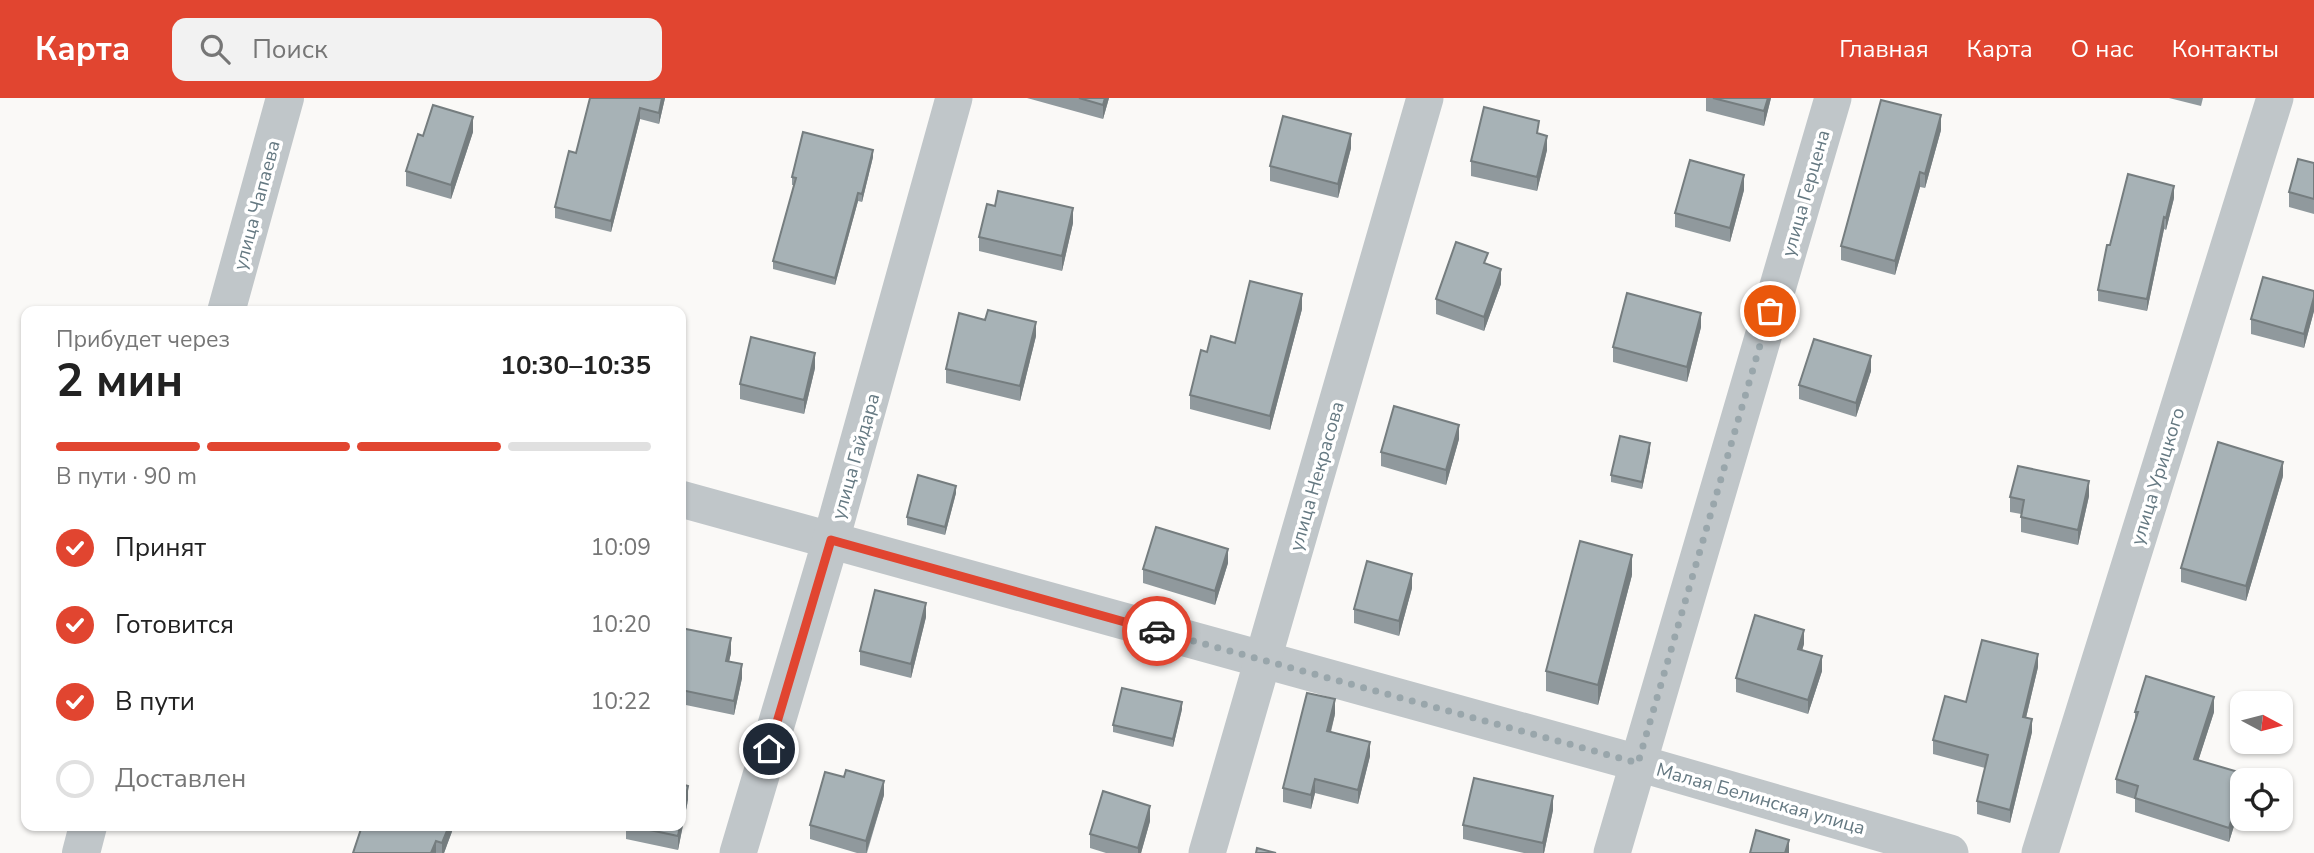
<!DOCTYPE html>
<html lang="ru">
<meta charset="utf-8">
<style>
:root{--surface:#fff;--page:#f2f2f2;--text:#222;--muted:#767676;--line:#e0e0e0;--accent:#e14530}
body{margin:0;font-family:"Nunito Sans",sans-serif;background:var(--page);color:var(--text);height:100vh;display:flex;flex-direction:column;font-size:26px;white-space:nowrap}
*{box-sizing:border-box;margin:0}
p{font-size:23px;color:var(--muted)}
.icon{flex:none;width:38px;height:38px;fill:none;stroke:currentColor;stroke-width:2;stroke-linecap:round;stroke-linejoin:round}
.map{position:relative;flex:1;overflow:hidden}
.panel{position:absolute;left:21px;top:208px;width:665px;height:525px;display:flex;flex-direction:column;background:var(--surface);border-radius:14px;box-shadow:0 2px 5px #0004}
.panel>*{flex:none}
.needle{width:46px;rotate:97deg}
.tools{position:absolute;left:2230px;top:593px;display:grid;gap:14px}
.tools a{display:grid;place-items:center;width:63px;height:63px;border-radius:14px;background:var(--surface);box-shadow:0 2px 5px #0004;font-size:35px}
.pin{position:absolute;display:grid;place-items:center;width:60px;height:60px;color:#fff;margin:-30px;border:4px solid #fff;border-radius:50%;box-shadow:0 2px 7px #0007}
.courier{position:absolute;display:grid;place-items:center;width:70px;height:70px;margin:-35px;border:5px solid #e14530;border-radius:50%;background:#fff;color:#222;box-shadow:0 2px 9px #0007}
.headline em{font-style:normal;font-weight:700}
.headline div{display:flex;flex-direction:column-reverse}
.headline{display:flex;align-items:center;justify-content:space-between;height:119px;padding:0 35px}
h1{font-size:46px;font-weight:700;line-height:52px}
.bar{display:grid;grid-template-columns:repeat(4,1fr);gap:10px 7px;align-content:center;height:84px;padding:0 35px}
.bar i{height:9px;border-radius:5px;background:var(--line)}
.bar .on{background:var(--accent)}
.bar p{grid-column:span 4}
ol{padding:0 35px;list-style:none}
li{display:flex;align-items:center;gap:21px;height:77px}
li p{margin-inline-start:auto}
li .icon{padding:7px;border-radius:50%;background:var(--accent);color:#fff;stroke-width:4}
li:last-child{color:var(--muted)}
li i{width:38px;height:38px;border:4px solid var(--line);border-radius:50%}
header{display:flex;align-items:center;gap:42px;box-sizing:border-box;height:98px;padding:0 35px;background:var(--accent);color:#fff}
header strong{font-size:33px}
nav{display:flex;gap:38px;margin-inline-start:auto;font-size:24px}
.search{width:490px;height:63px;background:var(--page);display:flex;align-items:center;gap:18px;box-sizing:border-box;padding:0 24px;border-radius:14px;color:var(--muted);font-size:26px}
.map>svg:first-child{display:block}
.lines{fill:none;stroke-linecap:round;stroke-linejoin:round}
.minor{stroke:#c0c6c9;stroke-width:37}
.tertiary{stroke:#c0c6c9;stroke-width:38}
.wall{fill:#90999d}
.shaded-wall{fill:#757d7f}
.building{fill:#a7b2b6;stroke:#757d7f;stroke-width:2}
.done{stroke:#99a6ab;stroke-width:7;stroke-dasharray:0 12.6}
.route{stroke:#e14530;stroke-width:9}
.labels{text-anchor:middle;stroke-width:7;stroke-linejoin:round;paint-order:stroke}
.street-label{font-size:19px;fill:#657982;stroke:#fff}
</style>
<header>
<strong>Карта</strong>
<div class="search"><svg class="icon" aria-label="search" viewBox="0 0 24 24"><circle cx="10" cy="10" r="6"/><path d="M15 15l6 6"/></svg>Поиск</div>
<nav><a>Главная</a><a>Карта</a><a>О нас</a><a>Контакты</a></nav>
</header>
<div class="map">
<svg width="2314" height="755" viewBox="0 0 2314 755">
<rect width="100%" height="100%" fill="#faf9f7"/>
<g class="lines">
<g class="minor">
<path d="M 681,401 L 1638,665 L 1950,755"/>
<path d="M 738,755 L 831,442 L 954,0"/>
<path d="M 1207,755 L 1425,0"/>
<path d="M 1612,755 L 1833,0"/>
<path d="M 2040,755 L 2275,0"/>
</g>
<g class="tertiary">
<path d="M 226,214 L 285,0"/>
<path d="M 81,755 L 88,728"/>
</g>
</g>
<g class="wall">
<path d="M 590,0 L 665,0 L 659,26 L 640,21 L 611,134 L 555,120 L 555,109 L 576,55 Z"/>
<path d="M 1027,0 L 1109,0 L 1103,21 Z"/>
<path d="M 1706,0 L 1771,0 L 1764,28 L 1706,13 Z"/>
<path d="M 2169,0 L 2203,0 L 2201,8 Z"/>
<path d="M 1941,32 L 1925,90 L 1920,89 L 1895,177 L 1841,162 L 1841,148 Z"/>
<path d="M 473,34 L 451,101 L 406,88 L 406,73 L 423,38 Z"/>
<path d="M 1539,36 L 1547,52 L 1537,93 L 1471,78 L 1471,63 Z"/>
<path d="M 1351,50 L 1338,100 L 1270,83 L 1270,68 Z"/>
<path d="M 873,59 L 862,104 L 858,103 L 835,187 L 773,171 L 773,163 L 794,87 L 792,87 L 792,79 Z"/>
<path d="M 2314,65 L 2314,116 L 2289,109 L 2289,94 Z"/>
<path d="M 1744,92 L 1730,144 L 1675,129 L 1675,115 Z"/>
<path d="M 2174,100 L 2166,132 L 2164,131 L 2147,213 L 2098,203 L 2098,192 L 2110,147 Z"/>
<path d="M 1073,125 L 1062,173 L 979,153 L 979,139 Z"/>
<path d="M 1488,166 L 1501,186 L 1484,233 L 1436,216 L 1436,201 Z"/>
<path d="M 2314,193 L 2314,213 L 2304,250 L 2251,236 L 2251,221 Z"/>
<path d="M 1302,211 L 1270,332 L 1190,311 L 1190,297 L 1207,254 L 1235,245 Z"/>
<path d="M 1701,229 L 1687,284 L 1613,264 L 1613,249 Z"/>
<path d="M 1036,238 L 1020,303 L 946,285 L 946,271 Z"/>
<path d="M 815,270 L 804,316 L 740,301 L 740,286 Z"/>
<path d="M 1871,273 L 1856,319 L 1799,301 L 1799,287 Z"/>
<path d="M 1459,341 L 1446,387 L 1381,368 L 1381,354 Z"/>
<path d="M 1650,353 L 1642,391 L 1611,384 L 1611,377 Z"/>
<path d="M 2283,378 L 2246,503 L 2181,484 L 2181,470 Z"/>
<path d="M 956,395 L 945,437 L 907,427 L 907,419 Z"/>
<path d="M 2089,398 L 2078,447 L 2021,434 L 2021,416 L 2010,414 L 2010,399 Z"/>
<path d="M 1228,465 L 1215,507 L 1143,485 L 1143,471 Z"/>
<path d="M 1632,477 L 1598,607 L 1546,593 L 1546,573 Z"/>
<path d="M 1412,490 L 1399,538 L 1354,525 L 1354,511 Z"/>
<path d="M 926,519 L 911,580 L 860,567 L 860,553 Z"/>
<path d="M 681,530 L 731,555 L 729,563 L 742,580 L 734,617 L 681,606 Z"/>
<path d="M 1804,546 L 1802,552 L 1822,573 L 1808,616 L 1736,594 L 1736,580 Z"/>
<path d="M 2038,569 L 2026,620 L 2032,634 L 2010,725 L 1977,716 L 1977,703 L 1985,670 L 1933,656 L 1933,642 L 1966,604 Z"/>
<path d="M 1182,611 L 1173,649 L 1113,634 L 1113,627 Z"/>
<path d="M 2135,614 L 2214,614 L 2198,663 L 2245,682 L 2242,682 L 2242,702 L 2229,744 L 2135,714 L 2135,701 L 2116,695 L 2116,681 L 2135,623 Z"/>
<path d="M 1335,616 L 1331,634 L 1370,658 L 1358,706 L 1315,695 L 1311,711 L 1283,704 L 1283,690 Z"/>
<path d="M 884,697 L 867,755 L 857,755 L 810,741 L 810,727 Z"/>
<path d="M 688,702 L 678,752 L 626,741 L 626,728 L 681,728 Z"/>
<path d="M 1553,712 L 1544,755 L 1524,755 L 1463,741 L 1463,727 Z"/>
<path d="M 1150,723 L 1141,755 L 1106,755 L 1090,750 L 1090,736 Z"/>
<path d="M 454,728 L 444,755 L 353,755 Z"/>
</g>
<g class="shaded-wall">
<path d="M 662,0 L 665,0 L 659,26 L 659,15 Z"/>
<path d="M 1105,0 L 1109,0 L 1103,21 L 1103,7 Z"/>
<path d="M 1768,0 L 1771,0 L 1764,28 L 1764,13 Z"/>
<path d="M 640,10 L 640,21 L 611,134 L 611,123 Z"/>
<path d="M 1941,17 L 1941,32 L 1925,90 L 1925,76 Z"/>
<path d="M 473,19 L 473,34 L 451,101 L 451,87 Z"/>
<path d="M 1351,36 L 1351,50 L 1338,100 L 1338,86 Z"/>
<path d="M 1547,38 L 1547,52 L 1537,93 L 1537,79 Z"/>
<path d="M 873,52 L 873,59 L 862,104 L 862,96 Z"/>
<path d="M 1920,74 L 1920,89 L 1895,177 L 1895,163 Z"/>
<path d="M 1744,77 L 1744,92 L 1730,144 L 1730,130 Z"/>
<path d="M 2174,88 L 2174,100 L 2166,132 L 2166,120 Z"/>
<path d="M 858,95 L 858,103 L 835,187 L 835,180 Z"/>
<path d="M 1073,110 L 1073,125 L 1062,173 L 1062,158 Z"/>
<path d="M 2164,119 L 2164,131 L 2147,213 L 2147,201 Z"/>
<path d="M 1501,171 L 1501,186 L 1484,233 L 1484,219 Z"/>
<path d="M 1302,196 L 1302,211 L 1270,332 L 1270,318 Z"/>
<path d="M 2314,199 L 2314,213 L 2304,250 L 2304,236 Z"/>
<path d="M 1701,215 L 1701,229 L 1687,284 L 1687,269 Z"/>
<path d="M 1036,224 L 1036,238 L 1020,303 L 1020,288 Z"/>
<path d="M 815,255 L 815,270 L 804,316 L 804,302 Z"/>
<path d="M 1871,258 L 1871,273 L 1856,319 L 1856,305 Z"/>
<path d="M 1459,327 L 1459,341 L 1446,387 L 1446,372 Z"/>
<path d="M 1650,345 L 1650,353 L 1642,391 L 1642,384 Z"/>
<path d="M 2283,364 L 2283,378 L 2246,503 L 2246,488 Z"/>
<path d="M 2089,383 L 2089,398 L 2078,447 L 2078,432 Z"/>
<path d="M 956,388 L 956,395 L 945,437 L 945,429 Z"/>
<path d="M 1228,451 L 1228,465 L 1215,507 L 1215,493 Z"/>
<path d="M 1632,457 L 1632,477 L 1598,607 L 1598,587 Z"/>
<path d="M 1412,476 L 1412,490 L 1399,538 L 1399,523 Z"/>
<path d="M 926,505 L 926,519 L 911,580 L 911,566 Z"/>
<path d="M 1804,532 L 1804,546 L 1798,566 L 1798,551 Z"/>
<path d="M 731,540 L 731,555 L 726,577 L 726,563 Z"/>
<path d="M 2038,556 L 2038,569 L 2023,632 L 2023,619 Z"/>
<path d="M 1822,558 L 1822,573 L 1808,616 L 1808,602 Z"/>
<path d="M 742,566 L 742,580 L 734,617 L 734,603 Z"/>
<path d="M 2214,599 L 2214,614 L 2194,676 L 2194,661 Z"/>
<path d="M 1335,601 L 1335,616 L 1327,647 L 1327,633 Z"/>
<path d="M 1182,604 L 1182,611 L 1173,649 L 1173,641 Z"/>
<path d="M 2032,621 L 2032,634 L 2010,725 L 2010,712 Z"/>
<path d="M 1370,644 L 1370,658 L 1358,706 L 1358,692 Z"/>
<path d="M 1315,681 L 1315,695 L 1311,711 L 1311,697 Z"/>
<path d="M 884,683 L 884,697 L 866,755 L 866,743 Z"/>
<path d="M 2242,687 L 2242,702 L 2229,744 L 2229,730 Z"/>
<path d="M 688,688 L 688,702 L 678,752 L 678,738 L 680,728 L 681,728 L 681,722 Z"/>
<path d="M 1553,698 L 1553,712 L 1544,755 L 1543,755 L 1543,745 Z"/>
<path d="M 1150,708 L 1150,723 L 1141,755 L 1138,755 L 1138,750 Z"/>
<path d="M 449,728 L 454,728 L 444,755 L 442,755 L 442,745 Z"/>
<path d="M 1789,742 L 1789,755 L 1785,755 Z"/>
<path d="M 436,743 L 436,755 L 431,755 Z"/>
</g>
<g class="building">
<path d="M 590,0 L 662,0 L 659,15 L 640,10 L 611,123 L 555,109 L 569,53 L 576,55 Z"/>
<path d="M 1079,0 L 1105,0 L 1103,7 Z"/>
<path d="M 1713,0 L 1768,0 L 1764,13 Z"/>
<path d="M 1881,2 L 1941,17 L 1925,76 L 1920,74 L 1895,163 L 1841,148 Z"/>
<path d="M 433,7 L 473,19 L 451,87 L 406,73 L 418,36 L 423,38 Z"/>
<path d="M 1484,9 L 1539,23 L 1537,35 L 1547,38 L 1537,79 L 1471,63 Z"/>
<path d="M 1283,18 L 1351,36 L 1338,86 L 1270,68 Z"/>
<path d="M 803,34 L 873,52 L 862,96 L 858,95 L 835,180 L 773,163 L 796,80 L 792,79 Z"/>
<path d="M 2298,61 L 2314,65 L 2314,101 L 2289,94 Z"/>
<path d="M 1690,62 L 1744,77 L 1730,130 L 1675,115 Z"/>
<path d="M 2128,76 L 2174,88 L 2166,120 L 2164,119 L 2147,201 L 2098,192 L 2107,147 L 2110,147 Z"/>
<path d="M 998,93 L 1073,110 L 1062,158 L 979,139 L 987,106 L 995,108 Z"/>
<path d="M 1456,144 L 1488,155 L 1484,165 L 1501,171 L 1484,219 L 1436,201 Z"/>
<path d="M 2263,179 L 2314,193 L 2314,199 L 2304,236 L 2251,221 Z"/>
<path d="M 1250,183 L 1302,196 L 1270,318 L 1190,297 L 1201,252 L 1207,254 L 1211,238 L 1235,245 Z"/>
<path d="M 1627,195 L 1701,215 L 1687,269 L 1613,249 Z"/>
<path d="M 988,212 L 1036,224 L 1020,288 L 946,271 L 959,215 L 985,222 Z"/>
<path d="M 751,239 L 815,255 L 804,302 L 740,286 Z"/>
<path d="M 1814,241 L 1871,258 L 1856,305 L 1799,287 Z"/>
<path d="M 1394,308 L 1459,327 L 1446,372 L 1381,354 Z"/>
<path d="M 1620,338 L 1650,345 L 1642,384 L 1611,377 Z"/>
<path d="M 2218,344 L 2283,364 L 2246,488 L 2181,470 Z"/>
<path d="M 2018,368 L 2089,383 L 2078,432 L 2021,419 L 2024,402 L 2010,399 Z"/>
<path d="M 918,377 L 956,388 L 945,429 L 907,419 Z"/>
<path d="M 1156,429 L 1228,451 L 1215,493 L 1143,471 Z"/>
<path d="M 1580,443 L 1632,457 L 1598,587 L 1546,573 Z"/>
<path d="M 1367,463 L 1412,476 L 1399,523 L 1354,511 Z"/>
<path d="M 875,492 L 926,505 L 911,566 L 860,553 Z"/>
<path d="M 1755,517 L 1804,532 L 1798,551 L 1822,558 L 1808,602 L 1736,580 Z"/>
<path d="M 681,530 L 731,540 L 726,563 L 742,566 L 734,603 L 681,592 Z"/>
<path d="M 1982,542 L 2038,556 L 2023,619 L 2032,621 L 2010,712 L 1977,703 L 1988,657 L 1933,642 L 1945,598 L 1966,604 Z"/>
<path d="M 2146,578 L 2214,599 L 2194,661 L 2245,676 L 2243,682 L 2242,682 L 2242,687 L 2229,730 L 2135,700 L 2138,688 L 2116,681 L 2138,614 L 2135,614 Z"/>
<path d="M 1122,590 L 1182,604 L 1173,641 L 1113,627 Z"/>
<path d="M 1307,595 L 1335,601 L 1327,633 L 1370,644 L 1358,692 L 1315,681 L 1311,697 L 1283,690 Z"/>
<path d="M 846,672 L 884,683 L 866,743 L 810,727 L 825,674 L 844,679 Z"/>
<path d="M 1474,680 L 1553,698 L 1543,745 L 1463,727 Z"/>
<path d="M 681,686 L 688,688 L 681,722 Z"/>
<path d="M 1103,693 L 1150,708 L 1138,750 L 1090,736 Z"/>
<path d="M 362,728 L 449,728 L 442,745 L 436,743 L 431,755 L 353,755 Z"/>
<path d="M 631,728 L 680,728 L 678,738 Z"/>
<path d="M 1756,732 L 1789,742 L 1785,755 L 1750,755 Z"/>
<path d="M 1257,750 L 1276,755 L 1256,755 Z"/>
</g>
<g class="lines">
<path class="done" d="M 1157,533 L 1638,665 L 1770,213"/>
<path class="route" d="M 769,651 L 831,442 L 1157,533"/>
</g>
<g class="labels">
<g class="street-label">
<text transform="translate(1805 95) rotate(-74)" y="7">улица Герцена</text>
<text transform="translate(256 107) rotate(-75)" y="7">улица Чапаева</text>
<text transform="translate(855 358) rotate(-74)" y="7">улица Гайдара</text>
<text transform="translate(1316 378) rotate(-74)" y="7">улица Некрасова</text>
<text transform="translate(2157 378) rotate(-73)" y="7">улица Урицкого</text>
<text transform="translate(1761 700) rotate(16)" y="7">Малая Белинская улица</text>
</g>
</g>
</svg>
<div class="tools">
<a><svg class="needle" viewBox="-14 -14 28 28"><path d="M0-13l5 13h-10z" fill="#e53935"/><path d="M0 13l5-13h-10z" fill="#767676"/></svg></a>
<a><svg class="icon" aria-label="locate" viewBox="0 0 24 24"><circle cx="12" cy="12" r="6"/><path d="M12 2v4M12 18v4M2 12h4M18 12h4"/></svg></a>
</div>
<div class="pin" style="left:1770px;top:213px;background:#ea580c"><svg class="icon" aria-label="bag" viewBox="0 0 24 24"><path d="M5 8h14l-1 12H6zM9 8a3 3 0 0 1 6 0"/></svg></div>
<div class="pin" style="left:769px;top:651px;background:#1f2937"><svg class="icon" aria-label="home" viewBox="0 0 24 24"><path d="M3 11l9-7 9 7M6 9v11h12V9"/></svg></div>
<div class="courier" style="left:1157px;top:533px"><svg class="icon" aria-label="car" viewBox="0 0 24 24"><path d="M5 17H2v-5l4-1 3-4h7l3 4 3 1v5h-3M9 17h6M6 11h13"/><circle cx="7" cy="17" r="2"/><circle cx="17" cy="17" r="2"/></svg></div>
<section class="panel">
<div class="headline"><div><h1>2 мин</h1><p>Прибудет через</p></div><em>10:30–10:35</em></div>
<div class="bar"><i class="on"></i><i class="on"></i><i class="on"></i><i></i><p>В пути · 90 m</p></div>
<ol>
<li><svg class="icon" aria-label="check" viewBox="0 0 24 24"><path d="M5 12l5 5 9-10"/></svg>Принят<p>10:09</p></li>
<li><svg class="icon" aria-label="check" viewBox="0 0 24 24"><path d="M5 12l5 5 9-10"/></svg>Готовится<p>10:20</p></li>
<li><svg class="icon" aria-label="check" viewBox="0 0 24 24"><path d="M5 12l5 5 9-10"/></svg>В пути<p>10:22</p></li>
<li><i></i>Доставлен</li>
</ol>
</section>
</div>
